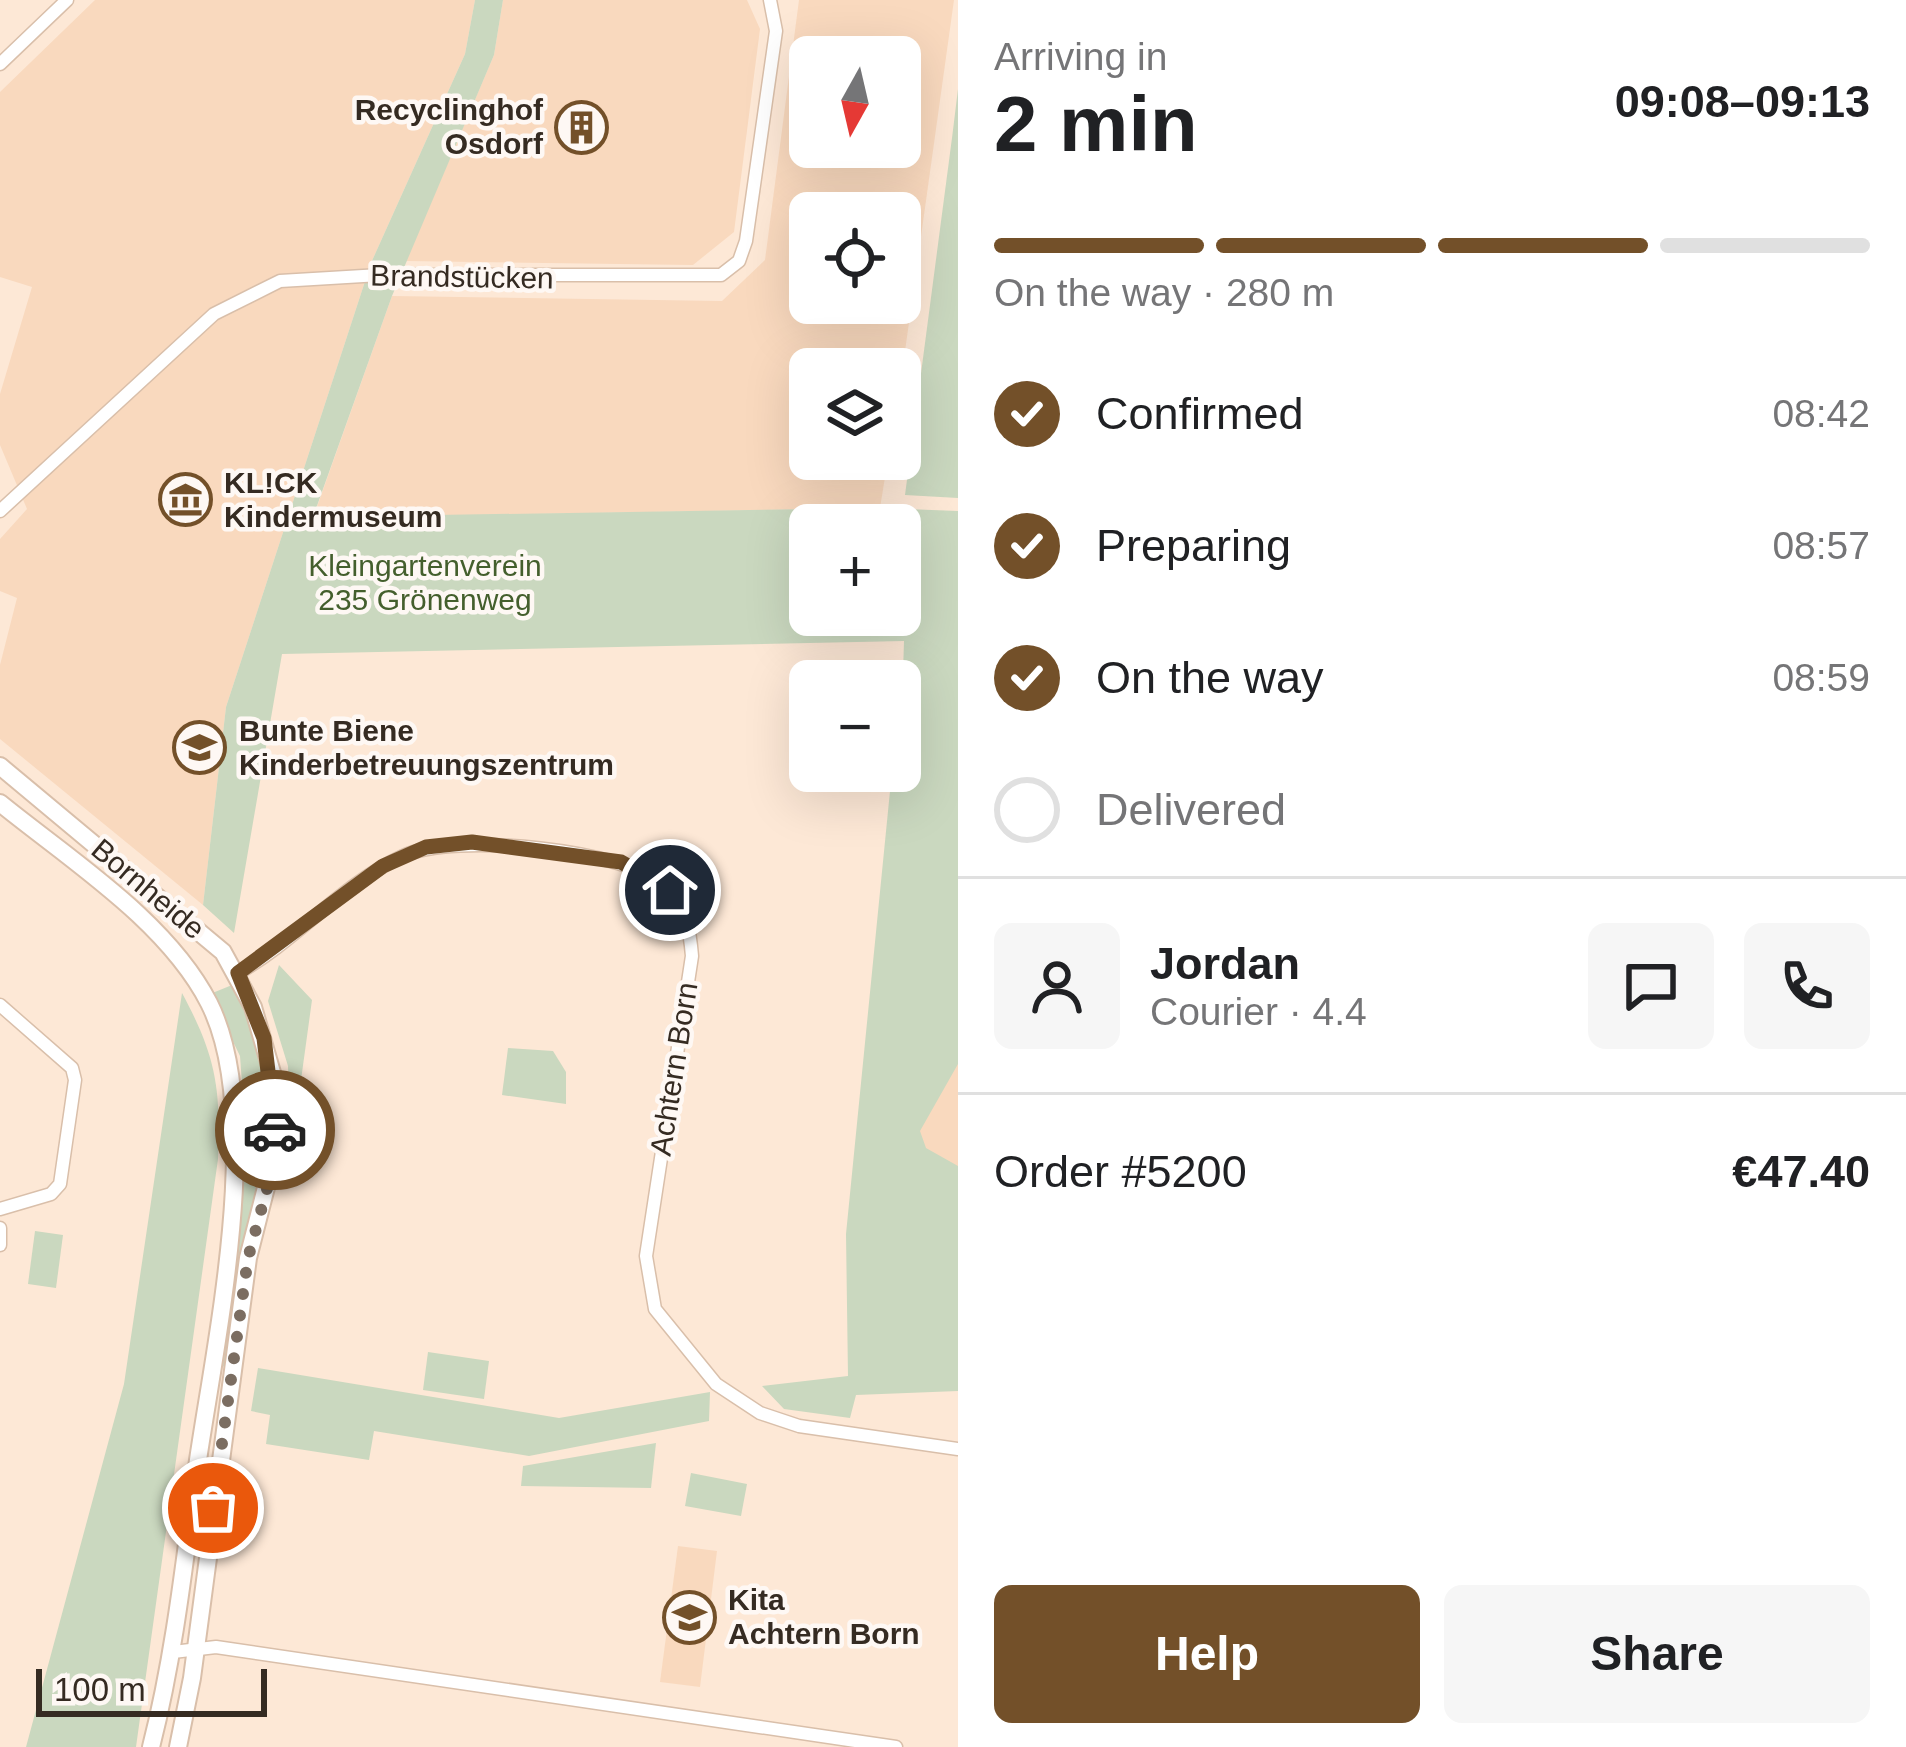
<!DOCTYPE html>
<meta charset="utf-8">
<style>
:root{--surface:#fff;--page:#f6f6f6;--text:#202124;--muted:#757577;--line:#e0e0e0;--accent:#735029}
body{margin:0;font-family:Helvetica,sans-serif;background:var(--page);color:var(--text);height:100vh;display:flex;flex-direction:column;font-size:45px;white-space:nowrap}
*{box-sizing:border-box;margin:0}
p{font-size:39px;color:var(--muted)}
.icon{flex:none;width:66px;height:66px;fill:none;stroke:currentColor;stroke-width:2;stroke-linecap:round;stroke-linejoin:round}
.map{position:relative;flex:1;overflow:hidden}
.panel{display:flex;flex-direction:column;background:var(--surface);width:948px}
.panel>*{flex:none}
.needle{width:78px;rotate:188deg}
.buttons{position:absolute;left:789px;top:36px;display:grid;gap:24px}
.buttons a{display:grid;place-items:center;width:132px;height:132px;border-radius:18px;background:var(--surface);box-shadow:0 12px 48px #0002;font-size:60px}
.scale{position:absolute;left:36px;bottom:30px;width:231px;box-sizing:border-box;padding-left:12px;border:6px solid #352b22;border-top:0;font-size:33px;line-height:42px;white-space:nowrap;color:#352b22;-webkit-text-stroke:9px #fef8f4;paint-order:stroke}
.pin{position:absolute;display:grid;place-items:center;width:102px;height:102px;color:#fff;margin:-51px;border:6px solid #fff;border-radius:50%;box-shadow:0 3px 12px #0007}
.courier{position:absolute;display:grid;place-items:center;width:120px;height:120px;margin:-60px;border:9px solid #735029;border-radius:50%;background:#fff;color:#222;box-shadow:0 3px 15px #0007}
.headline em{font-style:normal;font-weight:700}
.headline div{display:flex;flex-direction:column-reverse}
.headline{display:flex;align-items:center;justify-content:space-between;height:204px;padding:0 36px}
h1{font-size:78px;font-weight:700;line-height:90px}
.bar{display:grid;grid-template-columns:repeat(4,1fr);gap:18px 12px;align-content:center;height:144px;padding:0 36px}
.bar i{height:15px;border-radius:9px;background:var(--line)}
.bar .active{background:var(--accent)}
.bar p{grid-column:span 4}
.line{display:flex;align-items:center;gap:30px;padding:0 36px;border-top:3px solid var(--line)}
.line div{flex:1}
.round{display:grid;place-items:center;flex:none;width:126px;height:126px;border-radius:18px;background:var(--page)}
ol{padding:0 36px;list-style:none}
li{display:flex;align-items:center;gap:36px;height:132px}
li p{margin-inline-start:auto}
li .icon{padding:12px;border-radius:50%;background:var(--accent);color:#fff;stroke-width:4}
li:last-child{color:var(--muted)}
li i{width:66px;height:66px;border:6px solid var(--line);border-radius:50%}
.action{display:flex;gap:24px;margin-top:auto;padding:24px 36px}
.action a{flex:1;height:138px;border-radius:18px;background:var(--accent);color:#fff;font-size:48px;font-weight:700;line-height:138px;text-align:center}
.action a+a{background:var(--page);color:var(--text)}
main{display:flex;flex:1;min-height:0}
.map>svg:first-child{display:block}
.built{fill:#f9d9be;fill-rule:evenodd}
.green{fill:#cad8bf;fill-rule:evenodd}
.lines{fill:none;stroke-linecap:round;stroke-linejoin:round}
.street-casing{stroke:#d9bfaa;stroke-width:15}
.secondary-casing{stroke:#d9bfaa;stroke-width:20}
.street{stroke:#fff;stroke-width:12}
.secondary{stroke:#fff;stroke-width:16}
.done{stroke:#7b6d61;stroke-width:12;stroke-dasharray:0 21.6}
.route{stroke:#735029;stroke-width:15}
.labels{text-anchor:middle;stroke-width:9;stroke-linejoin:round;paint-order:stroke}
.poi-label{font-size:30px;font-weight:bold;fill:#352b22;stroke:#fef8f4;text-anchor:start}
.street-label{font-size:30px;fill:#352b22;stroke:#fef8f4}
.park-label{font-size:30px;fill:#445f2d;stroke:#fef8f4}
</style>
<main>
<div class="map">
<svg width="958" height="1747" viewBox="0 0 958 1747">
<rect width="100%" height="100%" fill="#fde8d6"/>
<g class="built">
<path d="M 95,0 L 475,0 L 465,54 L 371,263 L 226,707 L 203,905 L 0,739 L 0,665 L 17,598 L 0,591 L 0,539 L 27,509 L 0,445 L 0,394 L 32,287 L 0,277 L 0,92 Z"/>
<path d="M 503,0 L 747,0 L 760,29 L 734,232 L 693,265 L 406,261 L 494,55 Z"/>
<path d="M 799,0 L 954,0 L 900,387 L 900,369 L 810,369 L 810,459 L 888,459 L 880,508 L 313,518 L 392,296 L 722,301 L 765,260 ZM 810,57 L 900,57 L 900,147 L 810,147 ZM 810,213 L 900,213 L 900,303 L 810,303 Z"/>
<path d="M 958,1021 L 958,1220 L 872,1170 Z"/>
<path d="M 678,1546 L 717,1551 L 700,1687 L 660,1682 Z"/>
</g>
<g class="green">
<path d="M 475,0 L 503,0 L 494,55 L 392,296 L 313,517 L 880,508 L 958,511 L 958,1064 L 920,1131 L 926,1148 L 958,1166 L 958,1391 L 856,1395 L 850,1418 L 784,1409 L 762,1386 L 848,1376 L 846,1234 L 892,771 L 900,771 L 904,641 L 282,654 L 234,933 L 203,905 L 226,707 L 371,263 L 465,54 ZM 810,525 L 900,525 L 900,615 L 810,615 Z"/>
<path d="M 958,89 L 958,498 L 905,495 L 952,138 Z"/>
<path d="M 279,965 L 312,1000 L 294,1131 L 290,1130 L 288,1066 L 268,1001 Z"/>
<path d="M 237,983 C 249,1022 286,1096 254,1132 L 245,1125 L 240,1056 L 210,994 Z"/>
<path d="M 182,993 C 216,1056 221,1088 218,1159 L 136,1747 L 26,1747 L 124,1384 Z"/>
<path d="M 508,1048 L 553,1051 L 566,1072 L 566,1104 L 502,1095 Z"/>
<path d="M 235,1151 L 267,1154 L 246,1232 L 227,1367 L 216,1365 Z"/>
<path d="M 35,1231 L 63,1235 L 56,1288 L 28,1284 Z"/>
<path d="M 428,1352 L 489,1361 L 484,1399 L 423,1390 Z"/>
<path d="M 258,1368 L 559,1418 L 710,1392 L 709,1421 L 529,1456 L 374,1431 L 369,1460 L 266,1444 L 270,1415 L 251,1411 Z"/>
<path d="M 656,1443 L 651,1488 L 521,1486 L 523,1466 Z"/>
<path d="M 691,1473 L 747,1484 L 741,1516 L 685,1506 Z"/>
</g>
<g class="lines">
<defs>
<g id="street">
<path d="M 0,64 L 67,0"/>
<path d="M 0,511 L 214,314 L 280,281 L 380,275 L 721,275 L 739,261 L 746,241 L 776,31 L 770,0"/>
<path d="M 238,973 C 297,940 342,884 403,856 C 453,832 630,849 668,888 C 686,906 690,932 692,956 L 646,1256 L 655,1309 L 716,1384 L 760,1413 L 799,1426 L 958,1449"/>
<path d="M 0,1005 L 72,1068 L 75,1080 L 60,1184 L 51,1194 L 0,1209"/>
<path d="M 0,1228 L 0,1245"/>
<path d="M 173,1652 L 216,1647 L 896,1747"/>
</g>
<g id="secondary">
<path d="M 0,766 L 223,952 L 253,1007 L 273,1076 L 273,1160 L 248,1258 L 192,1678 L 178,1747"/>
<path d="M 0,803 C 70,860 167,921 209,1003 C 265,1114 216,1338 198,1460 C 185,1557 175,1653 151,1747"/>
<path d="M 232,1133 L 247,1148 L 275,1139"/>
</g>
</defs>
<use href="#street" class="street-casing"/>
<use href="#secondary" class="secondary-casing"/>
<use href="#street" class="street"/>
<use href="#secondary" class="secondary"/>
</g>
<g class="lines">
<path class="done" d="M 213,1508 L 248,1258 L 270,1178 L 275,1130"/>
<path class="route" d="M 275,1130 L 264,1038 L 238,973 L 383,866 L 426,847 L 472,842 L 621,862 L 670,890"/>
</g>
<defs>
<symbol id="building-ring" viewBox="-11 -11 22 22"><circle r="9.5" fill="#fef8f4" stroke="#735029" stroke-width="1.5"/><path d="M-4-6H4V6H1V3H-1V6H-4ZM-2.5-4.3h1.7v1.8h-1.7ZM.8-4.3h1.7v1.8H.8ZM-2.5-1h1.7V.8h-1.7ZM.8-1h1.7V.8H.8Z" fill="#735029"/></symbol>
<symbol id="museum-ring" viewBox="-11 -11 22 22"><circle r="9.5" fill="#fef8f4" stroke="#735029" stroke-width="1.5"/><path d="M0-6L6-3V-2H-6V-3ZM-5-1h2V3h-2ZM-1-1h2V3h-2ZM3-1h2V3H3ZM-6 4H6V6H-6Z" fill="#735029"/></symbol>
<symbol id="school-ring" viewBox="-11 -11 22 22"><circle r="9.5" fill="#fef8f4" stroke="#735029" stroke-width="1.5"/><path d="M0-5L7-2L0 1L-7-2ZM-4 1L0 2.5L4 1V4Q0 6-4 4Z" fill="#735029"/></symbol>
</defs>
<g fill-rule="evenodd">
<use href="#building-ring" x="552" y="98" width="59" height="59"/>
<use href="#museum-ring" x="156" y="470" width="59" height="59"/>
<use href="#school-ring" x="170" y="718" width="59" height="59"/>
<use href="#school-ring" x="660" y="1588" width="59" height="59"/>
</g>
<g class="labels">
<g class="poi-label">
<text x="543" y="120" text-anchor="end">Recyclinghof<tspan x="543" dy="34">Osdorf</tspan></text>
<text x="224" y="493">KL!CK<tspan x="224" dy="34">Kindermuseum</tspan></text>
<text x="239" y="741">Bunte Biene<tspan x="239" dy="34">Kinderbetreuungszentrum</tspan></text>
<text x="728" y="1610">Kita<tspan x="728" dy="34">Achtern Born</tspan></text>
</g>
<g class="street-label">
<text transform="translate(462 277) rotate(1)" y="10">Brandstücken</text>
<text transform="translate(148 889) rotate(40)" y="10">Bornheide</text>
<text transform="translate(674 1069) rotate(-81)" y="10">Achtern Born</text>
</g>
<g class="park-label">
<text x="425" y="576">Kleingartenverein<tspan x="425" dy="34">235 Grönenweg</tspan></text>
</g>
</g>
</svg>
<div class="buttons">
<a><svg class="needle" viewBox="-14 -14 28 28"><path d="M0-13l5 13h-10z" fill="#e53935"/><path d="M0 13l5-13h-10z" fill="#757577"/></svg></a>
<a><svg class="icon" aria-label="locate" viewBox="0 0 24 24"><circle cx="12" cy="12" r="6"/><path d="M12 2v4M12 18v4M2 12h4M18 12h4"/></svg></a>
<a><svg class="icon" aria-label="layers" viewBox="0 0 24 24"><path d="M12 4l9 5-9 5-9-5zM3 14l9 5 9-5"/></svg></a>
<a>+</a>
<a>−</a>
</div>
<div class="scale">100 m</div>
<div class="pin" style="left:213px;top:1508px;background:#ea580c"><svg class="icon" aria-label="bag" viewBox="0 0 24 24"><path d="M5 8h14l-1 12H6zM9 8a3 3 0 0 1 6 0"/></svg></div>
<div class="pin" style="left:670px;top:890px;background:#1f2937"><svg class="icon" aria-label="home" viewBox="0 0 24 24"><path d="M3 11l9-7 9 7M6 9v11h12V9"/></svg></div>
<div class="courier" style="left:275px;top:1130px"><svg class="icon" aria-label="car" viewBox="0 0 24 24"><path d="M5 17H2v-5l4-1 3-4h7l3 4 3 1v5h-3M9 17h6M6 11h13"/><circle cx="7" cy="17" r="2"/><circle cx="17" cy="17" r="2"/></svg></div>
</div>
<section class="panel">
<div class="headline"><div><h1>2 min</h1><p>Arriving in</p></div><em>09:08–09:13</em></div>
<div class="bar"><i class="active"></i><i class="active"></i><i class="active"></i><i></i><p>On the way · 280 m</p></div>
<ol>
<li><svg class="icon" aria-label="check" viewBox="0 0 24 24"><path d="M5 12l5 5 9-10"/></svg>Confirmed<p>08:42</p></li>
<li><svg class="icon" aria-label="check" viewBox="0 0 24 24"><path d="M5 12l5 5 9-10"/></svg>Preparing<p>08:57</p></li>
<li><svg class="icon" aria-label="check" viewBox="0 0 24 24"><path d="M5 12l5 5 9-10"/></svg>On the way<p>08:59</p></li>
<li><i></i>Delivered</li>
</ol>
<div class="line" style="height:216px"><a class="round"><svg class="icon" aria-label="person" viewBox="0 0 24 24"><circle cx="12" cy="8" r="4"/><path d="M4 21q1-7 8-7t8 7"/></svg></a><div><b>Jordan</b><p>Courier · 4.4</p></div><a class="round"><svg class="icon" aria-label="chat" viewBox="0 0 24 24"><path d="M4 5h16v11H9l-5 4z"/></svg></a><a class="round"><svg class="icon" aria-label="phone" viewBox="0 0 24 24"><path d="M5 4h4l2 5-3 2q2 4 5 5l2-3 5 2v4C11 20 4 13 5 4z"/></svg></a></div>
<div class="line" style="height:156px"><div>Order #5200</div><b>€47.40</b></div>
<div class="action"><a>Help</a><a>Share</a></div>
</section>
</main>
